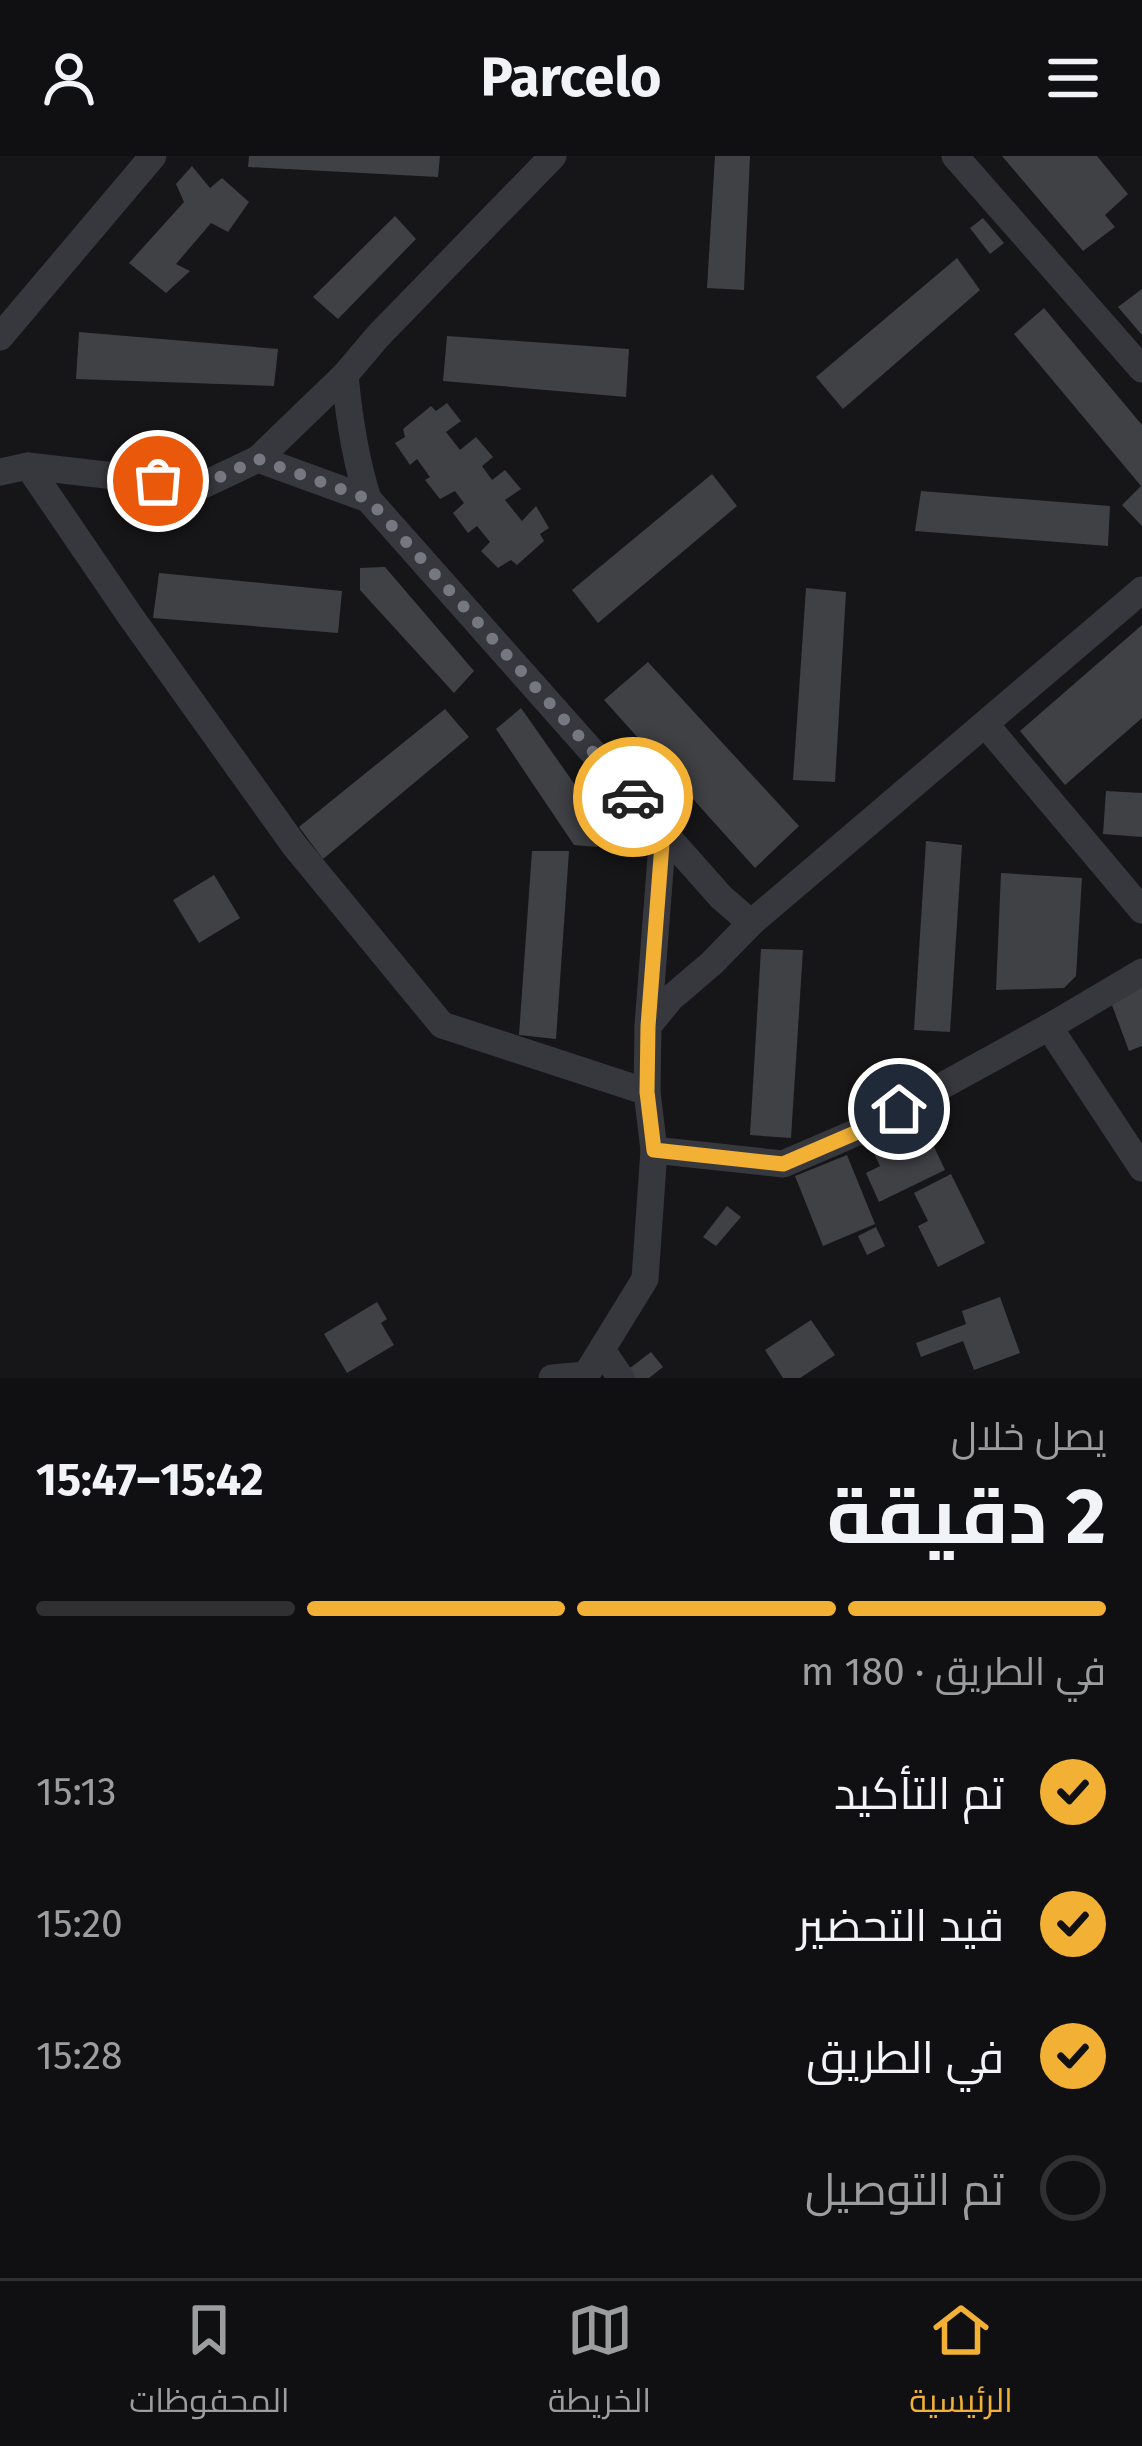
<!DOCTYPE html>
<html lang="ar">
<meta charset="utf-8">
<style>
:root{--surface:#101012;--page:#19191b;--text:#f1f3f6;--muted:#9c9d9f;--line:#303032;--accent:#f2b134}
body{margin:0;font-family:"Fira Sans",Cairo,sans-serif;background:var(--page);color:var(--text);direction:rtl;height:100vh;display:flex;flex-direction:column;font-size:45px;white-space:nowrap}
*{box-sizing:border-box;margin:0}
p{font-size:39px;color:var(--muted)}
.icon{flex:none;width:66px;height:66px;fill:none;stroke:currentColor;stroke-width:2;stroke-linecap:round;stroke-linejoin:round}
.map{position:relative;height:1222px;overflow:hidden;direction:ltr}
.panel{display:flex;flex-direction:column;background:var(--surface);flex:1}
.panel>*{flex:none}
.pin{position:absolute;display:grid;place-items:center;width:102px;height:102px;color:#fff;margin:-51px;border:6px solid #fff;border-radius:50%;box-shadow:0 3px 12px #0007}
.courier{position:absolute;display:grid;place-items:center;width:120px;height:120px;margin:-60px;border:9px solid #f2b134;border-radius:50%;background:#fff;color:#222;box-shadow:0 3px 15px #0007}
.summary em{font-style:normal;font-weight:700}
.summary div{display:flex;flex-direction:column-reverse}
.summary{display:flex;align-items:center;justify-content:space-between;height:204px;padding:0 36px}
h1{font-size:78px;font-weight:700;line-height:90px}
.bar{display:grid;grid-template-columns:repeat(4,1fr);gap:18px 12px;align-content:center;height:144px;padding:0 36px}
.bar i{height:15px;border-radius:9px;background:var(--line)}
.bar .active{background:var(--accent)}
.bar p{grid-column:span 4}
ol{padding:0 36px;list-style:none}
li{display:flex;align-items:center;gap:36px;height:132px}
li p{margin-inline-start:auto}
li .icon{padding:12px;border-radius:50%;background:var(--accent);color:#111;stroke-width:4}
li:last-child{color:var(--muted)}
li i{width:66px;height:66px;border:6px solid var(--line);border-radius:50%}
header{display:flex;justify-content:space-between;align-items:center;height:156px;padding:0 36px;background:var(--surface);font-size:54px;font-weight:700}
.tab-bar{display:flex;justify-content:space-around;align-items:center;height:168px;border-top:3px solid var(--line);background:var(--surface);font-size:33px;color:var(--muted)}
.tab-bar a{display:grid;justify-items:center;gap:6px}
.tab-bar .active{color:var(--accent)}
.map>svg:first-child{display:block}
.building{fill:#404145}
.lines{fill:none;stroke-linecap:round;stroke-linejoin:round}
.street{stroke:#37383d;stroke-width:27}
.done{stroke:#757880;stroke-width:12;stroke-dasharray:0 21.6}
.route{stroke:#f2b134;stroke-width:15}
</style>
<header><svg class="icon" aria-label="menu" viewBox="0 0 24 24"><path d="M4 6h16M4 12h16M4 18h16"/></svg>Parcelo<svg class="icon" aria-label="person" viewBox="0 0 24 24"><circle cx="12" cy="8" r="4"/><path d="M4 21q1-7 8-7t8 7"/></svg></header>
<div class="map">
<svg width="1142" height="1222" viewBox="0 0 1142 1222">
<rect width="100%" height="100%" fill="#161618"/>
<g class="building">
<path d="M 249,0 L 440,0 L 438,21 L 248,11 Z"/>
<path d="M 715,0 L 750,0 L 744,134 L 707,132 Z"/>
<path d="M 1002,0 L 1097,0 L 1128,38 L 1105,59 L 1115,71 L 1083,95 Z"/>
<path d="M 192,10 L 210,32 L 222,22 L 249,46 L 228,76 L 211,67 L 176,108 L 190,115 L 166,137 L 129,107 L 184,46 L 176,28 Z"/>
<path d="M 395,60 L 416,83 L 338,163 L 313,141 Z"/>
<path d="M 983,62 L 1004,87 L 990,98 L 970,72 Z"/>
<path d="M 957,102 L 980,134 L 843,253 L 816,221 Z"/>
<path d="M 1142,133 L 1142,179 L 1118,151 Z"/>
<path d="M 1044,152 L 1142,269 L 1142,370 L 1122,349 L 1141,330 L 1014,178 Z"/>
<path d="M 79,176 L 278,193 L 274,230 L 76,223 Z"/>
<path d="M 447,180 L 629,193 L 626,241 L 443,225 Z"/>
<path d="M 447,247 L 461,265 L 446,276 L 460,294 L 476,281 L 493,301 L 482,310 L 492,324 L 505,314 L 521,333 L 505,344 L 522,365 L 536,350 L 549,372 L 540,378 L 544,385 L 517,409 L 511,404 L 498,412 L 481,395 L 490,386 L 477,370 L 468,377 L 453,357 L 464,347 L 455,335 L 440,343 L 425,324 L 430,321 L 417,303 L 410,309 L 395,287 L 405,281 L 403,273 L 431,250 L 436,255 Z"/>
<path d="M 712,318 L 737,350 L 598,467 L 572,434 Z"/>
<path d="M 921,335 L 1110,350 L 1108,390 L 915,375 Z"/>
<path d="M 385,411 L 474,515 L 454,537 L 360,434 L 360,412 Z"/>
<path d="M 159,417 L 342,435 L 338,477 L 153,462 Z"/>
<path d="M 806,432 L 846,436 L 835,626 L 793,624 Z"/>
<path d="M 1142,469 L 1142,562 L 1065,629 L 1020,575 Z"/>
<path d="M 648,506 L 799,670 L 755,712 L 604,544 Z"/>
<path d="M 521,552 L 599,663 L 597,691 L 574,689 L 496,573 Z"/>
<path d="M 445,553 L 469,581 L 323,703 L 299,671 Z"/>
<path d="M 1106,635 L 1142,637 L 1142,681 L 1103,678 Z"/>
<path d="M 926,685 L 962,689 L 950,876 L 914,874 Z"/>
<path d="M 532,695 L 569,695 L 556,883 L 519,879 Z"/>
<path d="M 1001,717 L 1082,722 L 1076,820 L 1064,832 L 996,834 Z"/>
<path d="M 214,719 L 240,762 L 199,787 L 173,744 Z"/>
<path d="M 761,793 L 803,794 L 791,982 L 750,979 Z"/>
<path d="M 1142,829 L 1142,890 L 1129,895 L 1109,841 Z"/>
<path d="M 920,961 L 945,1014 L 879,1046 L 866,1017 L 880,1010 L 868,985 Z"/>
<path d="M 847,999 L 875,1068 L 823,1090 L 795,1020 Z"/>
<path d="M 951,1018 L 985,1087 L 938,1111 L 918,1070 L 928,1065 L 914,1037 Z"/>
<path d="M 727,1050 L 741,1061 L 716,1090 L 703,1081 Z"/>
<path d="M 876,1071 L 885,1090 L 867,1099 L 858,1080 Z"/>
<path d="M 1000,1141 L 1020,1197 L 974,1214 L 963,1185 L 921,1201 L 916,1187 L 966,1168 L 962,1155 Z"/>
<path d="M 377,1146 L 387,1163 L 381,1167 L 394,1189 L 347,1217 L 324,1178 Z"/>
<path d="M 811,1164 L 835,1199 L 800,1222 L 783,1222 L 765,1194 Z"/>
<path d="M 651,1196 L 663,1211 L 649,1222 L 617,1222 Z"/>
</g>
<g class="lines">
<g class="street">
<path d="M 553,0 L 378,180 L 345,219 C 349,262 355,302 368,343 L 721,741 L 751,767 L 712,807 L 671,842 L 648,870 L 647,936"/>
<path d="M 955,0 L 1142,213"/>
<path d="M 0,181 L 153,0"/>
<path d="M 258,303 L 368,343"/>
<path d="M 28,310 L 131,461 L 294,689 L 442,869 L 647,936 L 654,994 L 783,1008 L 862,974 L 1049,871 L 1142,816"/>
<path d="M 0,316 L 28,310 L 201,330 L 258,303 L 345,219"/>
<path d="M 986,569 L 1142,754"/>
<path d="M 751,767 L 1142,434"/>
<path d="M 648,870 L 663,675"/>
<path d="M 1049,871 L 1142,1012"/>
<path d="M 602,1194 L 621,1222"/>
<path d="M 552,1222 L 586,1219 L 645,1123 L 654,994"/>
</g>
</g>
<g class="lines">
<path class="done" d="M 158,325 L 201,330 L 258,303 L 368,343 L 633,641"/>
<path class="route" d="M 633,641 L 663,675 L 648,870 L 647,936 L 654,994 L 783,1008 L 862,974 L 899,953"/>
</g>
</svg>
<div class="pin" style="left:158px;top:325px;background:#ea580c"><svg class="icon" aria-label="bag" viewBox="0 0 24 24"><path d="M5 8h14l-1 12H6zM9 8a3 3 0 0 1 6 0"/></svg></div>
<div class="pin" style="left:899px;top:953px;background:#1f2937"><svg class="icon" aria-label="home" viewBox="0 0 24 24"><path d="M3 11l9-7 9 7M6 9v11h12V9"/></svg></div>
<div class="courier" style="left:633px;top:641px"><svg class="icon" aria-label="car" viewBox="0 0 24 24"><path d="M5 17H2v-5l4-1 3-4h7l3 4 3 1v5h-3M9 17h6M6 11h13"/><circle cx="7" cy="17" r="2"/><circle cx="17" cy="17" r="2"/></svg></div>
</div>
<section class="panel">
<div class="summary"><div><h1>2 دقيقة</h1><p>يصل خلال</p></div><em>15:42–15:47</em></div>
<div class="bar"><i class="active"></i><i class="active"></i><i class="active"></i><i></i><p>في الطريق · 180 m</p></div>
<ol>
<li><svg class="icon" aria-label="check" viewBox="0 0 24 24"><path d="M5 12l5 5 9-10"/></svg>تم التأكيد<p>15:13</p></li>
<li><svg class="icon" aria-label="check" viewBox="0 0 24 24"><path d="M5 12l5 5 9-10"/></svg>قيد التحضير<p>15:20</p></li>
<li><svg class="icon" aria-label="check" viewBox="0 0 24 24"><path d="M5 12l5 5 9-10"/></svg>في الطريق<p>15:28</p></li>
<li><i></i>تم التوصيل</li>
</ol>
</section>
<nav class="tab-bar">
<a class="active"><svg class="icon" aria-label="home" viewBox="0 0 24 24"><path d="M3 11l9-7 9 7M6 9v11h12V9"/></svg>الرئيسية</a>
<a><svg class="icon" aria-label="map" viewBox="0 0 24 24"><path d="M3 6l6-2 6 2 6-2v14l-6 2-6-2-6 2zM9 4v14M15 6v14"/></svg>الخريطة</a>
<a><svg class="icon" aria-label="saved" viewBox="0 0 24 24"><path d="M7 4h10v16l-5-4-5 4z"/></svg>المحفوظات</a>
</nav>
